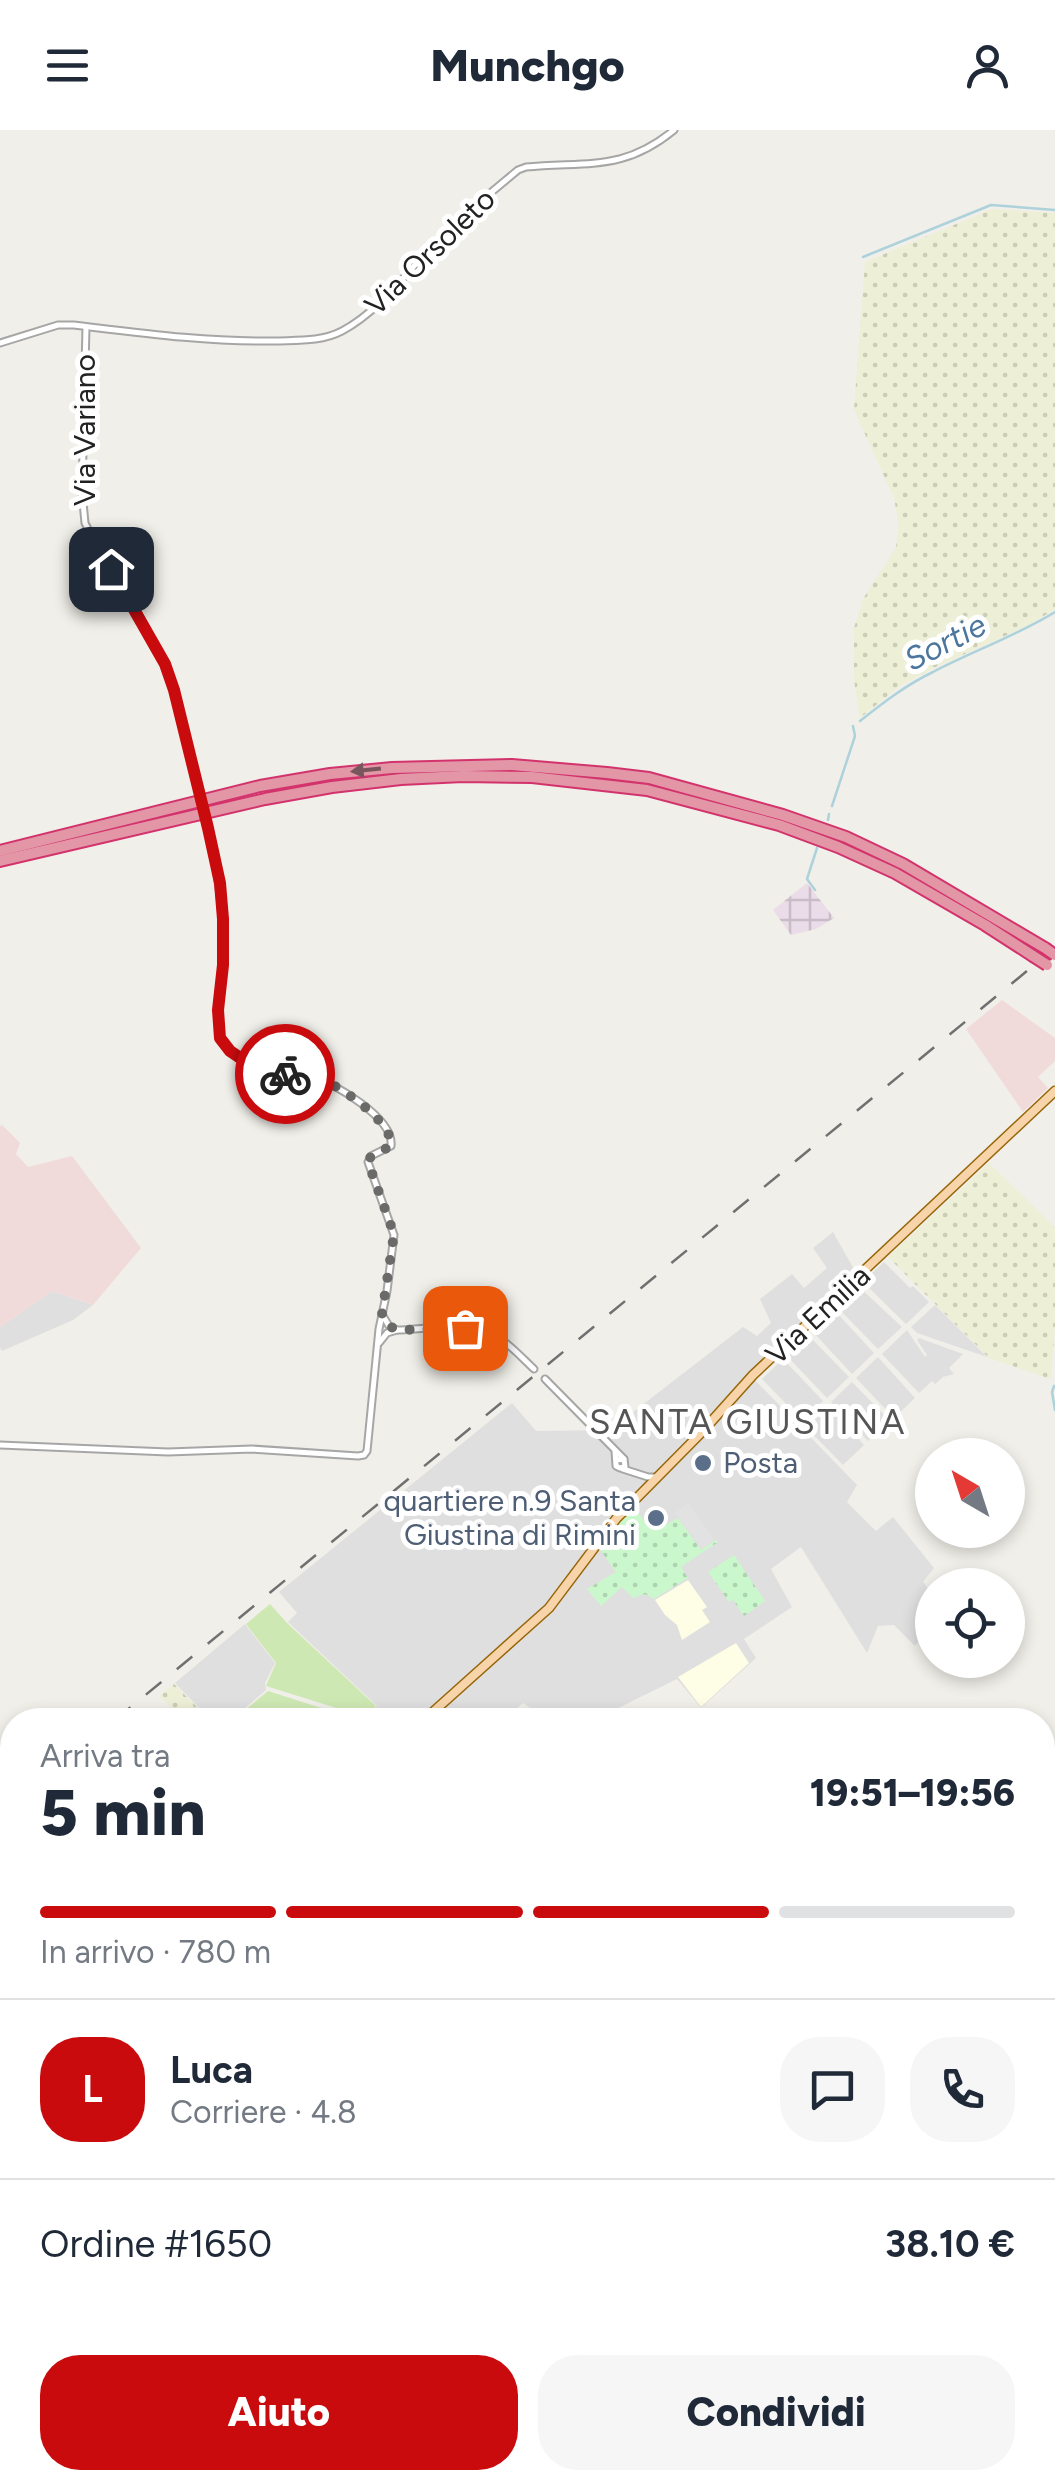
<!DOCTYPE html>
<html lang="it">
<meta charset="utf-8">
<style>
:root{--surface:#fff;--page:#f6f6f7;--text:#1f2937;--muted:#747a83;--line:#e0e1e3;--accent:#c90b0e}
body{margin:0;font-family:Figtree,sans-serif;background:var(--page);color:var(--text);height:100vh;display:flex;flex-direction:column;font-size:38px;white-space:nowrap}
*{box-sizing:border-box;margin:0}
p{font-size:32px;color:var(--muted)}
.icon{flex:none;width:55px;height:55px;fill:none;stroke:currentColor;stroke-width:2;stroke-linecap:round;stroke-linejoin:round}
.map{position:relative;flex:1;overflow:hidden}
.drawer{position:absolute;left:0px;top:1578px;width:1055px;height:782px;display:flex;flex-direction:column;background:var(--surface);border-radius:40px 40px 0 0;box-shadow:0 5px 15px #0003}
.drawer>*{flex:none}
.needle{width:65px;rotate:321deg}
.tools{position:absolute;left:915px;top:1308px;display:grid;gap:20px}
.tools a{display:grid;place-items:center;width:110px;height:110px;border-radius:50%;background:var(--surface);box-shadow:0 5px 15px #0003;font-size:50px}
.pin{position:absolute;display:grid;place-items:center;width:85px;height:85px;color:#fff;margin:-42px;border-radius:20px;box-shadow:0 5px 15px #0006}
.courier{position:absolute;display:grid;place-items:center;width:100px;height:100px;margin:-50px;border:8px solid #c90b0e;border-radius:50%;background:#fff;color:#222;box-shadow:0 2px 12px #0007}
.headline em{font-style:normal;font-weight:800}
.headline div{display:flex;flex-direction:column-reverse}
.headline{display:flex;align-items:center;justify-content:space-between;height:170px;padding:0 40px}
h1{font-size:65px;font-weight:800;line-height:75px}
.bar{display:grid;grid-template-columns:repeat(4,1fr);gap:15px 10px;align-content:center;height:120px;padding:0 40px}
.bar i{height:12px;border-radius:8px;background:var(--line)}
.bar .on{background:var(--accent)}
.bar p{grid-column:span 4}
.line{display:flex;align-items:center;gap:25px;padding:0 40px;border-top:2px solid var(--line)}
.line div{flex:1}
.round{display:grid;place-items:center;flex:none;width:105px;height:105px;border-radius:40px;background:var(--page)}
.action{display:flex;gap:20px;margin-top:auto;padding:20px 40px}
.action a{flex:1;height:115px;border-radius:40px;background:var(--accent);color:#fff;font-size:40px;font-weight:800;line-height:115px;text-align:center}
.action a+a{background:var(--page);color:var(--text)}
header{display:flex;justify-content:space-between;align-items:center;height:130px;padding:0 40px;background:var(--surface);font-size:45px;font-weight:800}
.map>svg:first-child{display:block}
.residential{fill:#e0dfdf}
.commercial{fill:#f1dbda}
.industrial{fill:url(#industrial-grid)}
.education{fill:#fefde6}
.farmland{fill:url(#farmland-dots)}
.grass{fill:#cee8b3}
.park{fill:url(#park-dots)}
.parking{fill:#e2e2e2}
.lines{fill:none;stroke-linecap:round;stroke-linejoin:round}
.stream{stroke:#add2dc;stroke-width:2.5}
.tertiary-casing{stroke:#a6a6a6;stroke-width:9}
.secondary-casing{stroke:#6d770b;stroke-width:10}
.primary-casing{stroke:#976608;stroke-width:11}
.motorway-casing{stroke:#d3336d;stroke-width:14}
.tertiary{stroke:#fff;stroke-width:5}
.secondary{stroke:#f5f7c2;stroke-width:6}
.primary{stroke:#f7d4a9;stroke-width:8}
.motorway{stroke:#e396a6;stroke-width:10}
.rail{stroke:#707070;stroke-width:2.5;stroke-dasharray:20 20;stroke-linecap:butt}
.tertiary-bridge-casing{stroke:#a6a6a6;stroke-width:9;stroke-linecap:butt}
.motorway-bridge-casing{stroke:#d3336d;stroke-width:14;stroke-linecap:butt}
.tertiary-bridge{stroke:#fff;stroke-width:5}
.motorway-bridge{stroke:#e396a6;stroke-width:10}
.oneway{fill:#79565d}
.done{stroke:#6a6a68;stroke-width:10;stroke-dasharray:0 18}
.route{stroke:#c90b0e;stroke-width:12}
.service-dot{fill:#5c6f8a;stroke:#fff;stroke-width:4}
.labels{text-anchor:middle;stroke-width:10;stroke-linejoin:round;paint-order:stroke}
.street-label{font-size:30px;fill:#222;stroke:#fff}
.service-label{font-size:30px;fill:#4e5e75;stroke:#fff;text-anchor:start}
.water-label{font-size:32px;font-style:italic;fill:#4c769e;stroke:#fff}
.quarter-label{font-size:35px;letter-spacing:2.5px;fill:#555;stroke:#fff}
</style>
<header><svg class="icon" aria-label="menu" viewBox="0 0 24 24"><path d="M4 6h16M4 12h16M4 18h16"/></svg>Munchgo<svg class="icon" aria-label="person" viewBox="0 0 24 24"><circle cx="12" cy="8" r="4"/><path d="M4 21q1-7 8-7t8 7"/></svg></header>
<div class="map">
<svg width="1055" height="2359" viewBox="0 0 1055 2359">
<defs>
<pattern id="industrial-grid" width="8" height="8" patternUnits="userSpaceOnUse" patternTransform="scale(2.5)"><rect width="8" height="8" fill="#eadce8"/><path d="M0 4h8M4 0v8" fill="none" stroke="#c8bcc7"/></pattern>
<pattern id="farmland-dots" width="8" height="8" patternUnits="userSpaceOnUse" patternTransform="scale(2.5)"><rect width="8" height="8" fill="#edefd6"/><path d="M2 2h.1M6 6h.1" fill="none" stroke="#cbcdb7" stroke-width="1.8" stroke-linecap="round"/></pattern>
<pattern id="park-dots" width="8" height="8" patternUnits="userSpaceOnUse" patternTransform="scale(2.5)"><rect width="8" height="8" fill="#cbf7cd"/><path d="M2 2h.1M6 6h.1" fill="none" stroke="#aed3b0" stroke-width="1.8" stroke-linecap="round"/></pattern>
</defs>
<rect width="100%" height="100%" fill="#f1efe9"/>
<g class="residential">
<path d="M 833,1102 L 855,1141 L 749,1244 L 857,1355 L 847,1372 L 876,1401 L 893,1387 L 934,1438 L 923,1452 L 932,1463 L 932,1477 L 927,1483 L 932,1488 L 932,1495 L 915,1516 L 894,1495 L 878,1496 L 867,1523 L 801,1417 L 771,1439 L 792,1477 L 744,1509 L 756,1528 L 701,1578 L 677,1549 L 594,1590 L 547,1590 L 523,1573 L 502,1590 L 374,1590 L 366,1586 L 377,1576 L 288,1492 L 297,1483 L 279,1462 L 512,1273 L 536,1301 L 610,1300 L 743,1197 L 757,1206 L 771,1193 L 760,1169 L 792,1144 L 804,1158 L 827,1138 L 813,1118 Z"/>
<path d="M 884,1132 L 910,1158 L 913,1156 L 929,1172 L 906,1194 L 863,1152 Z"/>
<path d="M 859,1157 L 902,1197 L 878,1219 L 838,1178 Z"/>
<path d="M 52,1161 L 93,1175 L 73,1190 L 2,1221 L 0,1218 L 0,1197 Z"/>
<path d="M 935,1175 L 987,1227 L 917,1203 L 911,1197 Z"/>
<path d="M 835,1181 L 874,1223 L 852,1244 L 813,1202 Z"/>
<path d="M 907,1200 L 925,1227 L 927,1225 L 917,1210 L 919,1208 L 963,1224 L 949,1238 L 954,1244 L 943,1247 L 935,1254 L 932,1251 L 919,1263 L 882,1224 Z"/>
<path d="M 809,1206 L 849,1247 L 827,1268 L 787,1226 Z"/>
<path d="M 878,1227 L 915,1268 L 894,1288 L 856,1248 Z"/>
<path d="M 783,1229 L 823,1271 L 803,1291 L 762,1249 Z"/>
<path d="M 852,1252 L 890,1291 L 868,1311 L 831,1272 Z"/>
<path d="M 827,1275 L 864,1315 L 843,1335 L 805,1296 Z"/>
<path d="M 245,1494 L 275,1533 L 265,1553 L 266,1560 L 231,1590 L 211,1590 L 175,1553 Z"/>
</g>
<g class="commercial">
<path d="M 1002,870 L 1055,908 L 1055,931 L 1038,947 L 1048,958 L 1023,982 L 966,899 Z"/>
<path d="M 2,995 L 20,1013 L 16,1024 L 28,1037 L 72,1026 L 141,1118 L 93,1175 L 52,1161 L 0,1197 L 0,996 Z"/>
</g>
<g class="industrial">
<path d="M 807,753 L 834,788 L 816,799 L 791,805 L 773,780 Z"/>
<path d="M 12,1684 L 12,2348 L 47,2348 L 54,2352 L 55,2359 L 0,2359 L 0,2352 L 12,2319 L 0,2311 L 0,1694 Z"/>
<path d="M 124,2348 L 443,2348 L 440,2359 L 132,2359 Z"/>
</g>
<g class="education">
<path d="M 688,1450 L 707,1477 L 702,1480 L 710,1492 L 682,1510 L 677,1495 L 665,1485 L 655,1470 Z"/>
<path d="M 736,1513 L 749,1533 L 701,1577 L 678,1547 Z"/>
</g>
<g class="farmland">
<path d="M 992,79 L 1055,83 L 1055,479 L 1031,494 L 936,537 L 900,556 L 860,588 L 854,550 L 854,498 L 863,469 L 896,418 L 899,395 L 894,368 L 854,280 L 865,132 Z"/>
<path d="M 989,1033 L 1055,1098 L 1055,1194 L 1051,1249 L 989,1228 L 888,1127 Z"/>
<path d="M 174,1554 L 210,1590 L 185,1590 L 159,1566 Z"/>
</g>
<g class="grass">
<path d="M 270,1474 L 287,1493 L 376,1576 L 365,1587 L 266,1556 L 276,1533 L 246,1494 Z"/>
<path d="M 268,1561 L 359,1590 L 233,1590 Z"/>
</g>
<g class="park">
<path d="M 634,1377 L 650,1398 L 660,1392 L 663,1396 L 678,1388 L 701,1420 L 716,1410 L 718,1412 L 681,1437 L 688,1448 L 654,1469 L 645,1464 L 633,1468 L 622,1457 L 601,1476 L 587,1459 L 616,1442 L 598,1417 Z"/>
<path d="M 734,1425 L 765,1471 L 744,1486 L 733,1470 L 729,1472 L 708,1442 Z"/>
</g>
<path class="parking" d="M 688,1373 L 715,1410 L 702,1419 L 675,1383 Z"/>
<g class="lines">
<g class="stream">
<path d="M 863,127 L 991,75 L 1055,80"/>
<path d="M 860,591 C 884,572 906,555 933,542 C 973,521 1016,506 1055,482"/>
<path d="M 832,676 L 855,606 L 853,596"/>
<path d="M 828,690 L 829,684"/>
<path d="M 815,760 L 807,749 L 817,718"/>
<path d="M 1054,1256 L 1052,1262 L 1055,1280"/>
<path d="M 1042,1670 L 1055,1657"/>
<path d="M 453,2359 L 474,2348"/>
</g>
<defs>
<g id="tertiary">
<path d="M 86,197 L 82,362 L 85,393 L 94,411 L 128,466 L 165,533 L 174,560 L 199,658"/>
<path d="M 0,213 L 58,195 L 74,195 C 141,203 207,212 274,211 C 297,210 321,212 342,201 C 378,182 404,146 431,117 C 458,89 488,65 518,40 L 526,37 C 587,31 623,42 674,0"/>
<path d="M 397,1200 C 427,1199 468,1191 496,1206 C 510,1214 522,1228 534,1239"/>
<path d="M 379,1213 L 387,1203 L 397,1200 L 389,1196 L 383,1186"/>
<path d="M 545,1249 L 624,1329"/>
<path d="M 0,1315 L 168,1322 L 252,1319 L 358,1326 L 364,1325 L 367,1321 L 379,1199 L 387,1161 L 394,1105 L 368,1032 L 371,1026 L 391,1016 C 395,988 333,953 309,944 C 296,940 284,946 271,944 C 257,943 242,932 231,922 C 225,917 221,911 220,903 C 215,878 223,852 223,827 C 224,782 218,741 208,698"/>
<path d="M 615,1321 L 616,1336 L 620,1338 L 625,1337 L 624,1329 L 617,1330"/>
<path d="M 623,1339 L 648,1347 L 656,1347"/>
</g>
<g id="secondary">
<path d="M 0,2206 L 12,2223"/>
<path d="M 127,2348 L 140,2359"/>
</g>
<g id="primary">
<path d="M 424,1590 L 549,1478 L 616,1389 L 701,1303 L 753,1245 L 1055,961"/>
<path d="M 0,2068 L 12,2037"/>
</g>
<g id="motorway">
<path d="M 0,721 L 260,656 L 330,644 L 392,638 L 512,635 L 607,643 L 649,648 L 783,685 L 846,707 L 903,734 L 1045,818"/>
<path d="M 0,731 L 265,669 L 332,657 L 401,649 L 463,646 L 532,647 L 647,660 L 779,695 L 838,717 L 895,743 L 985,795 L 1033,826"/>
</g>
</defs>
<use href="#tertiary" class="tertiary-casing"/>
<use href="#secondary" class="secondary-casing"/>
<use href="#primary" class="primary-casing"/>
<use href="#motorway" class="motorway-casing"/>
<use href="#tertiary" class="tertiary"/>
<use href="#secondary" class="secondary"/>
<use href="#primary" class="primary"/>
<use href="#motorway" class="motorway"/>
<g class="rail">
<path d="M 115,1590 L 1055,818"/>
<path d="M 0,1685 L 12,1675"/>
</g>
<defs>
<path id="tertiary-bridge" d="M 199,658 L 208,698"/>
<g id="motorway-bridge">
<path d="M 1045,818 L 1055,825"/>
<path d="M 1033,826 L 1047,835"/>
</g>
</defs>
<use href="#tertiary-bridge" class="tertiary-bridge-casing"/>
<use href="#motorway-bridge" class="motorway-bridge-casing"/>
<use href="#tertiary-bridge" class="tertiary-bridge"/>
<use href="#motorway-bridge" class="motorway-bridge"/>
</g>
<defs><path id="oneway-solid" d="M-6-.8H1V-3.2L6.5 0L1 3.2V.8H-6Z" transform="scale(2.5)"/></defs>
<use class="oneway" href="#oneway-solid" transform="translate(366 640) rotate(174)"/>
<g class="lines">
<path class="done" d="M 285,944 C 288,943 298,942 301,942 C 326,945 394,990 391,1016 L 371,1026 L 368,1032 L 394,1104 L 382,1184 C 385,1193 388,1196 397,1200 L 465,1198"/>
<path class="route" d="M 111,439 L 165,534 L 174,560 L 208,698 L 220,753 L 223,789 L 223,835 L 218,880 L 220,908 L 230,921 L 261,942 L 285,944"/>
</g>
<g class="service-dot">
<circle cx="703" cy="1333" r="10"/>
<circle cx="656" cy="1388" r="10"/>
</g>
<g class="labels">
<g class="street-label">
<text transform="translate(430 122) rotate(-44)" y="10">Via Orsoleto</text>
<text transform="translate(85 300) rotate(-90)" y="10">Via Variano</text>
<text transform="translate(818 1185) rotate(-43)" y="10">Via Emilia</text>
</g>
<g class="service-label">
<text x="723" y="1343">Posta</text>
<text x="636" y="1381" text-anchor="end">quartiere n.9 Santa<tspan x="636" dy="34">Giustina di Rimini</tspan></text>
</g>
<g class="water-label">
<text transform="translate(945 512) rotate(-27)" y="11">Sortie</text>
</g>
<g class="quarter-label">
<text x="748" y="1304">SANTA GIUSTINA</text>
</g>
</g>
</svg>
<div class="tools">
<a><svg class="needle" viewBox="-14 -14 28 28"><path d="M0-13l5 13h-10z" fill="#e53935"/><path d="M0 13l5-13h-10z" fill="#747a83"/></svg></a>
<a><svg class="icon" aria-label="locate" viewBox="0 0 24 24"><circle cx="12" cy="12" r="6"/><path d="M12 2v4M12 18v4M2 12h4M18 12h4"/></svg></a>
</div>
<div class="pin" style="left:465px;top:1198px;background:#ea580c"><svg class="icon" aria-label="bag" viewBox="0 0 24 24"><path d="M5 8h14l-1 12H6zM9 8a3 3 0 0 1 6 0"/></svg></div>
<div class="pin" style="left:111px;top:439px;background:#1f2937"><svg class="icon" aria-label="home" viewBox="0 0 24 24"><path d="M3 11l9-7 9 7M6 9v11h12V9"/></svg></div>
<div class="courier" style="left:285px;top:944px"><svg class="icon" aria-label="bike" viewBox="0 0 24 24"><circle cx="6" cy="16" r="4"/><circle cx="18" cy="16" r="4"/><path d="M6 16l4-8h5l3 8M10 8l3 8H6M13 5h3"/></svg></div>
<section class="drawer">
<div class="headline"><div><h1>5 min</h1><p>Arriva tra</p></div><em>19:51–19:56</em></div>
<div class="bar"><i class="on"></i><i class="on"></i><i class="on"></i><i></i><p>In arrivo · 780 m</p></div>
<div class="line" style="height:180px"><b class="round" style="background:var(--accent);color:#fff">L</b><div><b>Luca</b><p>Corriere · 4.8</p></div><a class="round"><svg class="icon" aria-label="chat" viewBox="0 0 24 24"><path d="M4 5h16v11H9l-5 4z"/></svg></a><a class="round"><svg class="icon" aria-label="phone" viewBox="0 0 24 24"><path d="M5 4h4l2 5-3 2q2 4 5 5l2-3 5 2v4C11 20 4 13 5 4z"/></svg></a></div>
<div class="line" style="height:130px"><div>Ordine #1650</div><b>38.10 €</b></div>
<div class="action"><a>Aiuto</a><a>Condividi</a></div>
</section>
</div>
